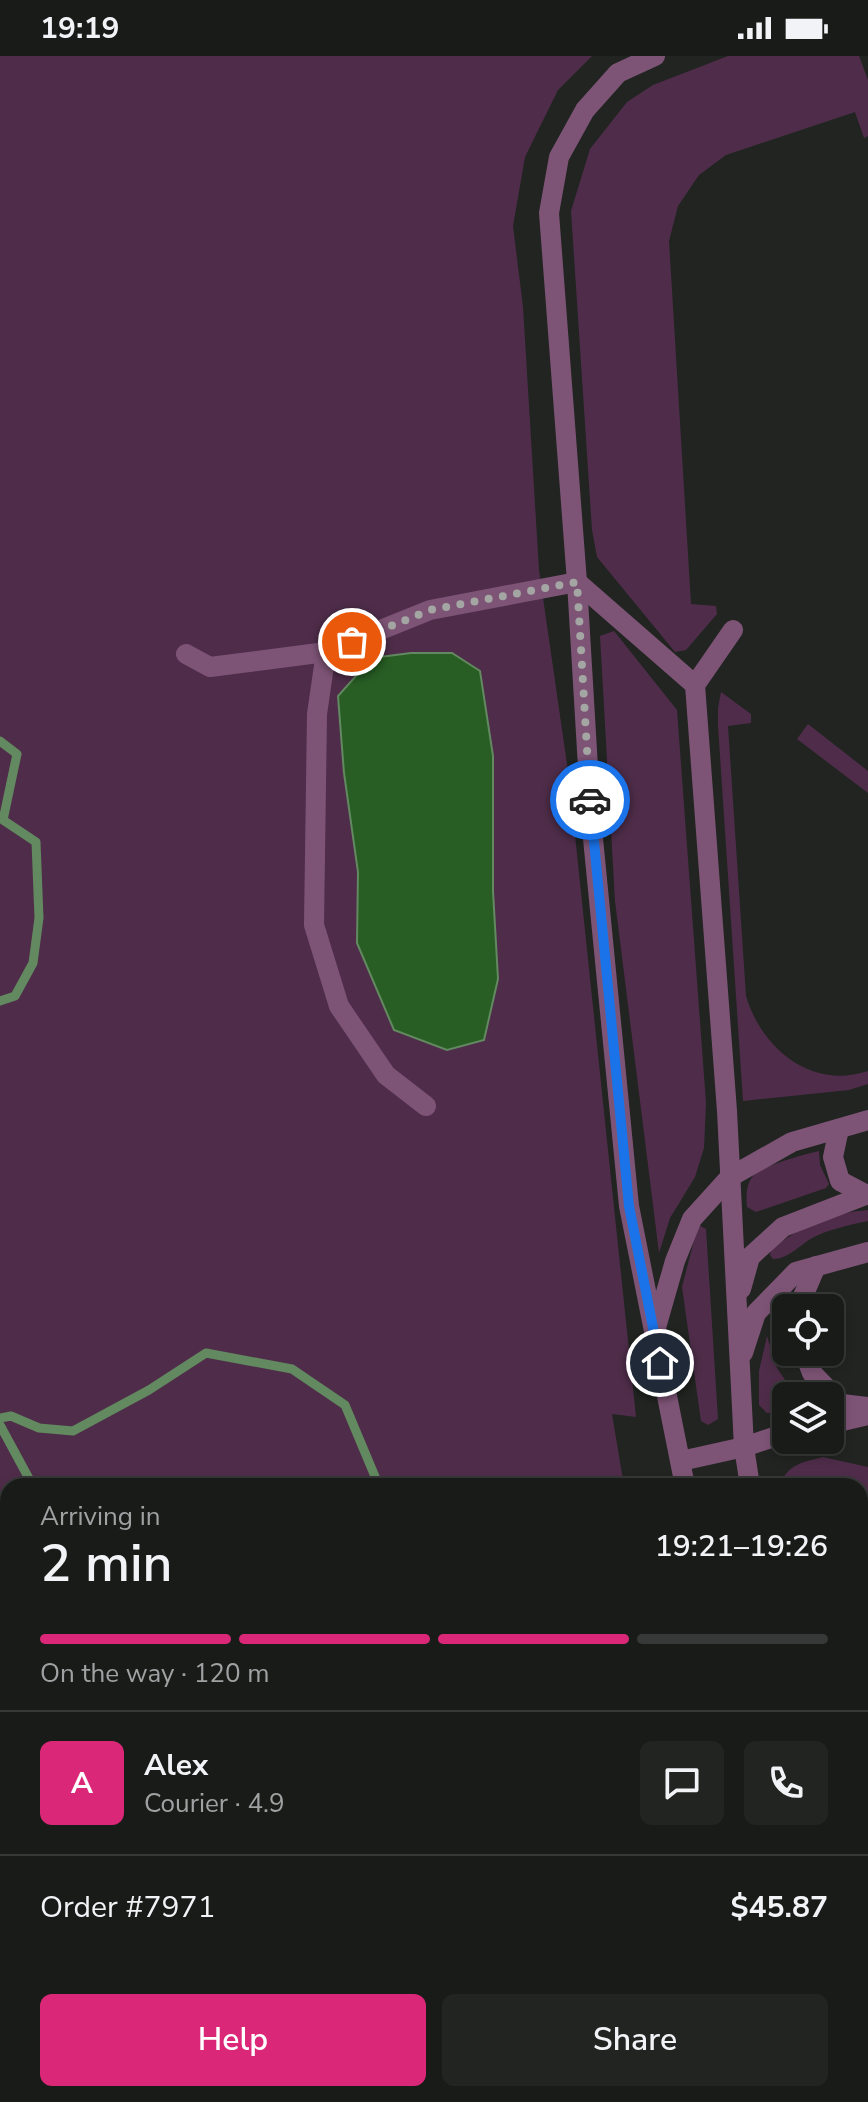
<!DOCTYPE html>
<meta charset="utf-8">
<style>
:root{--surface:#191b19;--page:#222422;--text:#f1f3f6;--muted:#9fa1a2;--line:#373938;--accent:#db2777}
body{margin:0;font-family:"Nunito Sans",sans-serif;background:var(--page);color:var(--text);height:100vh;display:flex;flex-direction:column;font-size:30px;white-space:nowrap}
*{box-sizing:border-box;margin:0}
p{font-size:26px;color:var(--muted)}
.icon{flex:none;width:44px;height:44px;fill:none;stroke:currentColor;stroke-width:2;stroke-linecap:round;stroke-linejoin:round}
.map{position:relative;flex:1;overflow:hidden}
.panel{position:absolute;left:0px;top:1422px;width:868px;height:624px;display:flex;flex-direction:column;background:var(--surface);border-radius:24px 24px 0 0;box-shadow:0 4px 12px #0003,0 0 0 2px var(--line)}
.panel>*{flex:none}
.buttons{position:absolute;left:772px;top:1238px;display:grid;gap:16px}
.buttons a{display:grid;place-items:center;width:72px;height:72px;border-radius:12px;background:var(--surface);box-shadow:0 4px 12px #0003,0 0 0 2px var(--line);font-size:40px}
.pin{position:absolute;display:grid;place-items:center;width:68px;height:68px;color:#fff;margin:-34px;border:4px solid #fff;border-radius:50%;box-shadow:0 2px 8px #0007}
.courier{position:absolute;display:grid;place-items:center;width:80px;height:80px;margin:-40px;border:6px solid #1a73e8;border-radius:50%;background:#fff;color:#222;box-shadow:0 2px 10px #0007}
.headline em{font-style:normal;font-weight:600}
.headline div{display:flex;flex-direction:column-reverse}
.headline{display:flex;align-items:center;justify-content:space-between;height:136px;padding:0 40px}
h1{font-size:52px;font-weight:600;line-height:60px}
.bar{display:grid;grid-template-columns:repeat(4,1fr);gap:12px 8px;align-content:center;height:96px;padding:0 40px}
.bar i{height:10px;border-radius:6px;background:var(--line)}
.bar .selected{background:var(--accent)}
.bar p{grid-column:span 4}
.line{display:flex;align-items:center;gap:20px;padding:0 40px;border-top:2px solid var(--line)}
.line div{flex:1}
.round{display:grid;place-items:center;flex:none;width:84px;height:84px;border-radius:12px;background:var(--page)}
.primary-button{display:flex;gap:16px;margin-top:auto;padding:16px 40px}
.primary-button a{flex:1;height:92px;border-radius:12px;background:var(--accent);color:#fff;font-size:32px;font-weight:600;line-height:92px;text-align:center}
.primary-button a+a{background:var(--page);color:var(--text)}
.status{display:flex;justify-content:space-between;align-items:center;height:56px;padding:0 40px;background:var(--surface);direction:ltr}
.status svg{height:22px;fill:currentColor}
.map>svg:first-child{display:block}
.green{fill:#4f2d4a}
.water{fill:#285e24;stroke:#62895f;stroke-width:2}
.lines{fill:none;stroke-linecap:round;stroke-linejoin:round}
.stream{stroke:#62895f;stroke-width:9}
.minor{stroke:#7e5476;stroke-width:20}
.major{stroke:#d982cb;stroke-width:20}
.done{stroke:#a4a6a4;stroke-width:8;stroke-dasharray:0 14.4}
.route{stroke:#1a73e8;stroke-width:10}
</style>
<div class="status"><b>19:19</b><svg viewBox="0 0 49 12"><path d="M0 12V9h3v3zM5 12V6h3v6zM10 12V3h3v9zM15 12V0h3v12zM26 1h20v11H26zM47 4h2v5h-2z"/></svg></div>
<div class="map">
<svg width="868" height="2046" viewBox="0 0 868 2046">
<rect width="100%" height="100%" fill="#212421"/>
<g class="green">
<path d="M 0,0 L 592,0 L 558,34 L 525,101 L 513,170 L 523,251 L 539,514 L 569,722 L 636,1361 L 612,1358 L 624,1430 L 8,1430 L 8,1722 L 0,1707 Z"/>
<path d="M 728,0 L 859,0 L 868,24 L 868,80 L 864,82 L 855,56 L 726,99 L 699,119 L 678,150 L 669,185 L 691,548 L 716,550 L 717,558 L 686,594 L 675,596 L 597,501 L 592,474 L 571,155 L 590,93 L 627,46 L 653,29 Z"/>
<path d="M 614,575 L 677,654 L 706,1047 L 704,1092 L 695,1121 L 670,1162 L 659,1197 L 615,845 L 600,580 Z"/>
<path d="M 721,636 L 751,658 L 751,667 L 728,670 L 746,940 C 762,993 811,1034 868,1015 L 868,1028 L 849,1034 L 743,1045 L 718,670 L 718,652 Z"/>
<path d="M 808,668 L 868,715 L 868,737 L 797,683 Z"/>
<path d="M 819,1095 L 820,1109 L 829,1128 L 826,1132 L 756,1156 L 747,1151 C 746,1141 746,1128 753,1120 C 761,1110 805,1098 819,1095 Z"/>
<path d="M 868,1154 L 868,1165 C 849,1169 830,1173 812,1182 C 800,1189 788,1203 773,1203 L 770,1199 L 771,1194 C 800,1170 831,1157 868,1154 Z"/>
<path d="M 698,1169 L 706,1173 L 718,1363 L 708,1369 L 701,1365 L 682,1231 Z"/>
<path d="M 767,1280 L 777,1312 L 796,1340 L 786,1340 L 786,1356 L 767,1357 L 759,1349 L 759,1315 Z"/>
<path d="M 823,1401 L 868,1411 L 868,1733 L 860,1731 L 860,1430 L 780,1430 C 787,1408 803,1406 823,1401 Z"/>
<path d="M 860,1947 L 868,1947 L 868,2046 L 210,2046 L 209,2038 L 860,2038 Z"/>
</g>
<path class="water" d="M 411,597 L 452,597 L 480,615 L 493,700 L 493,835 L 498,923 L 484,984 L 447,994 L 394,974 L 357,887 L 358,816 L 344,717 L 338,640 L 372,602 Z"/>
<g class="lines">
<g class="stream">
<path d="M 0,685 L 17,698 L 3,764 L 36,786 L 39,862 L 33,907 L 15,940 L 0,945"/>
<path d="M 0,1362 L 11,1360 L 39,1372 L 73,1375 L 149,1334 L 206,1297 L 292,1313 L 345,1349 L 379,1430"/>
<path d="M 0,1369 L 33,1430"/>
<path d="M 860,1523 L 868,1521"/>
<path d="M 197,2038 L 200,2046"/>
</g>
<g class="minor">
<path d="M 655,0 L 618,17 L 585,54 L 559,101 L 549,157 L 577,526 L 591,762 L 629,1150 L 685,1430"/>
<path d="M 733,574 L 695,629 L 727,1055 L 744,1391 L 750,1430"/>
<path d="M 186,598 L 210,611 L 326,596"/>
<path d="M 426,1050 L 386,1019 L 339,950 L 314,869 L 317,658 L 326,596 L 430,554 L 577,526 L 695,629"/>
<path d="M 839,1073 L 833,1101 L 840,1125 L 867,1139"/>
<path d="M 741,1233 L 750,1201 L 783,1171 L 868,1138"/>
<path d="M 798,1252 L 816,1210"/>
<path d="M 655,1275 L 675,1205 L 692,1163 L 730,1121 L 792,1086 L 868,1064"/>
<path d="M 804,1296 L 812,1317 L 842,1348 L 868,1351"/>
<path d="M 743,1297 L 756,1257 L 796,1216 L 868,1196"/>
<path d="M 830,1368 L 868,1359"/>
<path d="M 681,1405 L 744,1391 L 786,1377"/>
<path d="M 778,2038 L 780,2046"/>
<path d="M 805,2046 L 805,2038"/>
</g>
<g class="major">
<path d="M 860,1790 L 868,1789"/>
<path d="M 0,1838 L 8,1838"/>
<path d="M 860,1849 L 868,1848"/>
</g>
</g>
<g class="lines">
<path class="done" d="M 352,586 L 430,554 L 577,526 L 590,744"/>
<path class="route" d="M 590,744 L 629,1150 L 660,1307"/>
</g>
</svg>
<div class="buttons">
<a><svg class="icon" aria-label="locate" viewBox="0 0 24 24"><circle cx="12" cy="12" r="6"/><path d="M12 2v4M12 18v4M2 12h4M18 12h4"/></svg></a>
<a><svg class="icon" aria-label="layers" viewBox="0 0 24 24"><path d="M12 4l9 5-9 5-9-5zM3 14l9 5 9-5"/></svg></a>
</div>
<div class="pin" style="left:352px;top:586px;background:#ea580c"><svg class="icon" aria-label="bag" viewBox="0 0 24 24"><path d="M5 8h14l-1 12H6zM9 8a3 3 0 0 1 6 0"/></svg></div>
<div class="pin" style="left:660px;top:1307px;background:#1f2937"><svg class="icon" aria-label="home" viewBox="0 0 24 24"><path d="M3 11l9-7 9 7M6 9v11h12V9"/></svg></div>
<div class="courier" style="left:590px;top:744px"><svg class="icon" aria-label="car" viewBox="0 0 24 24"><path d="M5 17H2v-5l4-1 3-4h7l3 4 3 1v5h-3M9 17h6M6 11h13"/><circle cx="7" cy="17" r="2"/><circle cx="17" cy="17" r="2"/></svg></div>
<section class="panel">
<div class="headline"><div><h1>2 min</h1><p>Arriving in</p></div><em>19:21–19:26</em></div>
<div class="bar"><i class="selected"></i><i class="selected"></i><i class="selected"></i><i></i><p>On the way · 120 m</p></div>
<div class="line" style="height:144px"><b class="round" style="background:var(--accent);color:#fff">A</b><div><b>Alex</b><p>Courier · 4.9</p></div><a class="round"><svg class="icon" aria-label="chat" viewBox="0 0 24 24"><path d="M4 5h16v11H9l-5 4z"/></svg></a><a class="round"><svg class="icon" aria-label="phone" viewBox="0 0 24 24"><path d="M5 4h4l2 5-3 2q2 4 5 5l2-3 5 2v4C11 20 4 13 5 4z"/></svg></a></div>
<div class="line" style="height:104px"><div>Order #7971</div><b>$45.87</b></div>
<div class="primary-button"><a>Help</a><a>Share</a></div>
</section>
</div>
